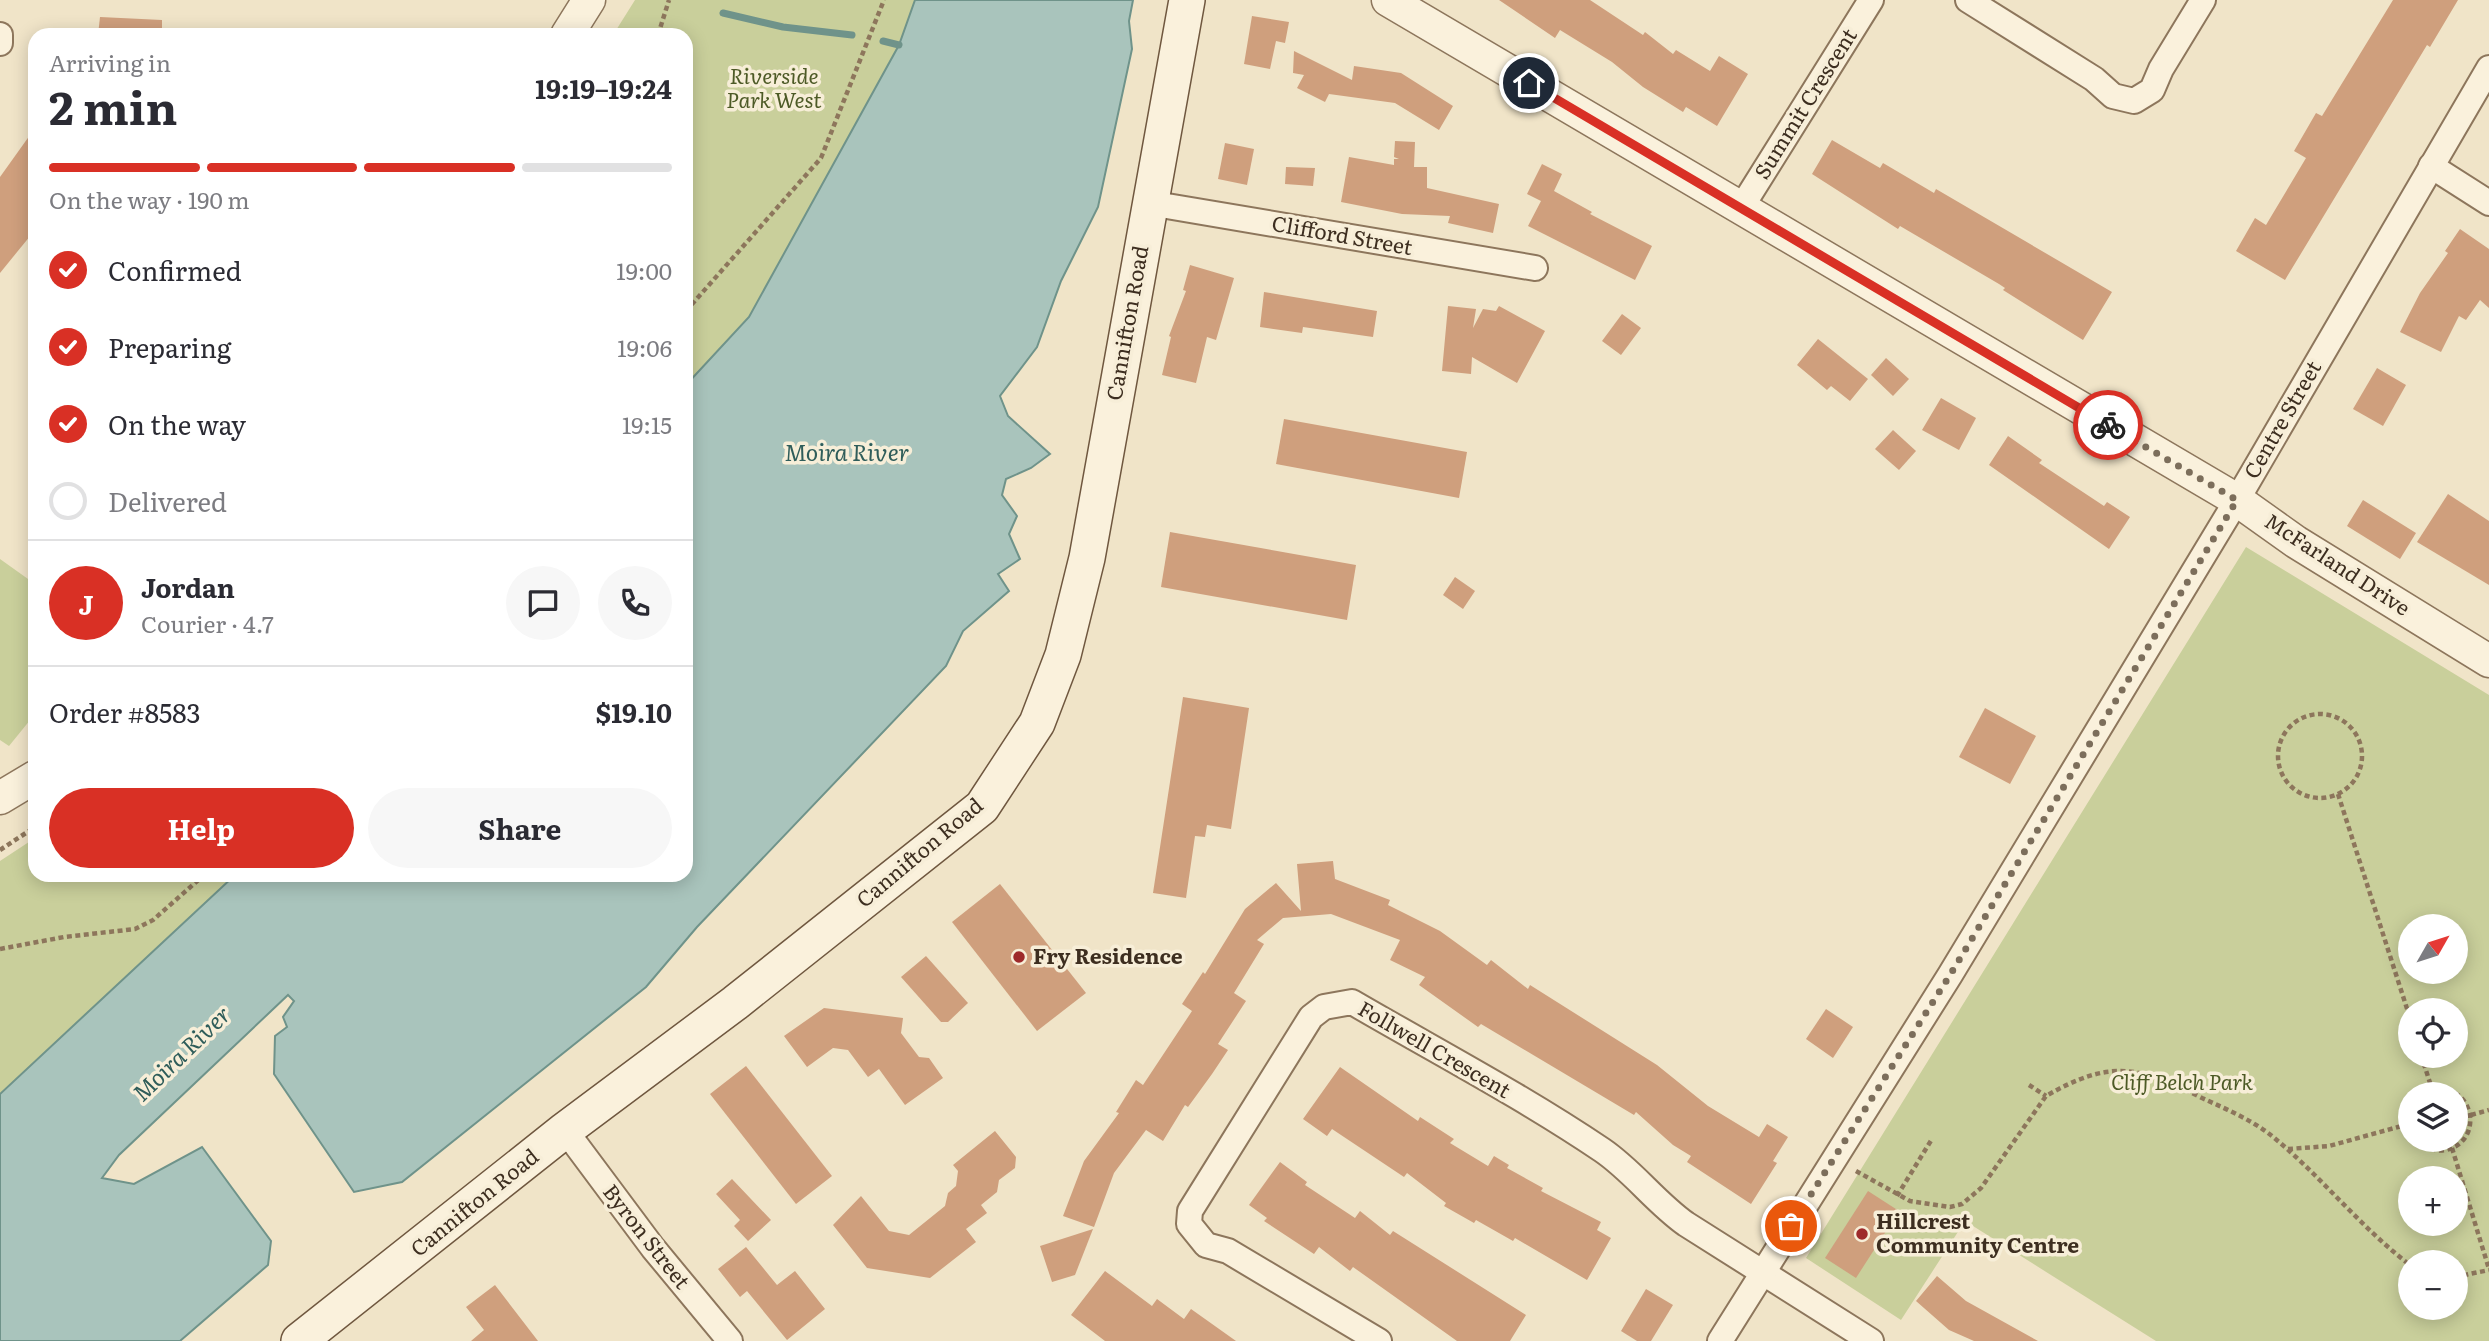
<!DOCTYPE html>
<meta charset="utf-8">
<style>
:root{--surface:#fff;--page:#f7f7f7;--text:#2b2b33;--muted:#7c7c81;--line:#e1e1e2;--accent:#d93025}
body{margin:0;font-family:Literata,serif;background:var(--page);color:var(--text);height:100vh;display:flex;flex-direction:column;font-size:26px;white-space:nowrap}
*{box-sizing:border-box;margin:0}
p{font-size:23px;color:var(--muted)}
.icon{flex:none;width:38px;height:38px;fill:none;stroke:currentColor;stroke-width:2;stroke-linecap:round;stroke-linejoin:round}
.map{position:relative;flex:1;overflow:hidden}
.details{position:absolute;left:28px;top:28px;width:665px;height:854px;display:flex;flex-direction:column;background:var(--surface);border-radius:21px;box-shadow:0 4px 18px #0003}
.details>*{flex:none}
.needle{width:46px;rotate:51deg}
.controls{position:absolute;left:2398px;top:914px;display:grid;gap:14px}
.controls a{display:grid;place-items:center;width:70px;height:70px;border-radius:50%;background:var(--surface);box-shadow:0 4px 18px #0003;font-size:35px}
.pin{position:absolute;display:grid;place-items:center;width:60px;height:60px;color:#fff;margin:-30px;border:4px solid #fff;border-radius:50%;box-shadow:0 2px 7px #0007}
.courier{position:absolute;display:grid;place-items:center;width:70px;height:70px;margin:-35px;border:5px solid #d93025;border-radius:50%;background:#fff;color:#222;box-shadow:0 2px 9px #0007}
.overview em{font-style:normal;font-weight:700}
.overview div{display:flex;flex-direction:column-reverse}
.overview{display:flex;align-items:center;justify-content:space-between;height:119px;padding:0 21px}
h1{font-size:46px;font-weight:700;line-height:52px}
.bar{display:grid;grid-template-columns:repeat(4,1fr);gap:10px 7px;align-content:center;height:84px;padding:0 21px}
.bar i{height:9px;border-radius:5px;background:var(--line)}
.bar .selected{background:var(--accent)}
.bar p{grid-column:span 4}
.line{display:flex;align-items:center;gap:18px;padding:0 21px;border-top:2px solid var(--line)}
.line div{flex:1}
.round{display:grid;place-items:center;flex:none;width:74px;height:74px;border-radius:37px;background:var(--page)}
ol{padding:0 21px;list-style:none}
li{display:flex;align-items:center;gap:21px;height:77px}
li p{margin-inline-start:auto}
li .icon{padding:7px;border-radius:50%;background:var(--accent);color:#fff;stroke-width:4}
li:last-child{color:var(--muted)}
li i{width:38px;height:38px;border:4px solid var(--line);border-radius:50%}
.action{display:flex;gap:14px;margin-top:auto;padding:14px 21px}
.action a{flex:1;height:80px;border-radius:42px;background:var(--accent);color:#fff;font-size:28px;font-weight:700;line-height:80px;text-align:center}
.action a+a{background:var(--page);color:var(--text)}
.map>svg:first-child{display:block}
.green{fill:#c9cf9b;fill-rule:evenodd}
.water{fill:#a9c4bc;stroke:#6f938a;stroke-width:2}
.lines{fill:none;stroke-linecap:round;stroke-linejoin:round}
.stream{stroke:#6f938a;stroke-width:7}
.building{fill:#cf9f7d}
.minor-casing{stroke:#8d765c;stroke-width:28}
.tertiary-casing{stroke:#8d765c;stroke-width:35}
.secondary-casing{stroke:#6f573f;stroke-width:38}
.path{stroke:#8d765c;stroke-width:4.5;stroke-dasharray:5 3.5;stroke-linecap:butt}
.minor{stroke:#faf1dc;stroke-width:24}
.tertiary{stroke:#faf1dc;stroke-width:32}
.secondary{stroke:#faf1dc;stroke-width:35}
.done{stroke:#7c6e5b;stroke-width:7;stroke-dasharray:0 12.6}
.route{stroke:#d93025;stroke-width:9}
.poi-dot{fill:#9e2a2b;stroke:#f7eed8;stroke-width:2.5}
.labels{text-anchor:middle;stroke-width:7;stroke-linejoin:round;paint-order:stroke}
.park-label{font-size:21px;font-style:italic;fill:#4d5a26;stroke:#f7eed8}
.street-label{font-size:21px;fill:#3d2e20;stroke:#f7eed8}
.poi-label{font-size:21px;font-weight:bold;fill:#3d2e20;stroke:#f7eed8;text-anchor:start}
.water-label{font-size:23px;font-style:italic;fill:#2f5d5a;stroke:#f7eed8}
</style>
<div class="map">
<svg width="2489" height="1341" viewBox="0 0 2489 1341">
<rect width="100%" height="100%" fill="#f0e4c8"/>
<g class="green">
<path d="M 635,0 L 915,0 L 899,45 L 749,317 L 686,385 L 686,35 L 613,35 Z"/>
<path d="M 2246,547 L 2489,695 L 2489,1341 L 2156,1341 L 1965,1221 L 1901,1320 L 1806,1258 ZM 2410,926 L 2455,926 L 2455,971 L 2410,971 ZM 2410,1010 L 2455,1010 L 2455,1055 L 2410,1055 ZM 2410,1094 L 2455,1094 L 2455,1139 L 2410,1139 ZM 2410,1178 L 2455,1178 L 2455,1223 L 2410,1223 ZM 2410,1262 L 2455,1262 L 2455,1307 L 2410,1307 Z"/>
<path d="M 0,559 L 35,584 L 35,714 L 9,746 L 0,740 Z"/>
<path d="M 35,838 L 35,875 L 235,875 L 0,1094 L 0,861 Z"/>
</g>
<path class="water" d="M 915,0 L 1133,0 L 1129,21 L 1132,49 L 1098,207 L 1061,281 L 1037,347 L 1000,396 L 1008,416 L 1050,454 L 1031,468 L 1006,479 L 1002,495 L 1017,516 L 1009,534 L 1020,559 L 998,574 L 1009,591 L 963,631 L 946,666 L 697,927 L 646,987 L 402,1182 L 354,1192 L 274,1074 L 275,1036 L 287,1027 L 283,1017 L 294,1001 L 288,995 L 119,1155 L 102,1178 L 134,1184 L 202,1147 L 271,1241 L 268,1265 L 180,1341 L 0,1341 L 0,1094 L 235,875 L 686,875 L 686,385 L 749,317 L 899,45 Z"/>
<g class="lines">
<g class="stream">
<path d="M 723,13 L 783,27 L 852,35"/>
<path d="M 883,41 L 899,45"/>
</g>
</g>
<g class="building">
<path d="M 1499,0 L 1590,0 L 1643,35 L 1645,32 L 1673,54 L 1676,50 L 1710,71 L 1719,56 L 1748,74 L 1717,126 L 1686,107 L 1683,112 L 1643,87 L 1612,62 L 1560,30 L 1555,38 Z"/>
<path d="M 2393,0 L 2458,0 L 2430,47 L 2427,45 L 2285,280 L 2236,251 L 2255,218 L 2266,225 L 2306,158 L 2294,151 L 2316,113 L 2322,116 Z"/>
<path d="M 1252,16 L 1289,22 L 1285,43 L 1276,41 L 1270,69 L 1244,64 Z"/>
<path d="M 100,17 L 162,20 L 162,35 L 98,35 Z"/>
<path d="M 1294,51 L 1352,80 L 1354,66 L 1401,73 L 1453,106 L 1439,130 L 1395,103 L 1329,94 L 1325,102 L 1297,88 L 1304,75 L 1293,73 Z"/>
<path d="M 35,128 L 35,230 L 0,273 L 0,177 Z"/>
<path d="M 1832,140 L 1880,168 L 1883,163 L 1934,193 L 1936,189 L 2112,292 L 2083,340 L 2003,290 L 2005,288 L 1999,284 L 1900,226 L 1898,229 L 1812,174 Z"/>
<path d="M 1395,141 L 1415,142 L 1414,167 L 1427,167 L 1427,188 L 1499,204 L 1493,233 L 1448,223 L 1450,216 L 1402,214 L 1341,202 L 1349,157 L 1394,165 L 1394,159 L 1399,159 L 1394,157 Z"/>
<path d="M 1225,143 L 1254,149 L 1247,185 L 1218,179 Z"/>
<path d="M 1542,164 L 1562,174 L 1554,191 L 1592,212 L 1590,214 L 1652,246 L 1635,280 L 1528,226 L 1541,201 L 1527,194 Z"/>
<path d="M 1286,167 L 1315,168 L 1313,186 L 1285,184 Z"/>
<path d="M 2460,229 L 2489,249 L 2489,308 L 2480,300 L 2466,320 L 2459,316 L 2441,352 L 2400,332 L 2420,293 L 2448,253 L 2445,251 Z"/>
<path d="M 1190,265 L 1234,278 L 1216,340 L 1207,337 L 1196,383 L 1162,375 L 1171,337 L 1169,336 L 1186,291 L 1183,290 Z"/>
<path d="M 1264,292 L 1377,311 L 1373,337 L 1303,327 L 1302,333 L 1260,327 Z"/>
<path d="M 1448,306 L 1476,309 L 1473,328 L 1483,309 L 1496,311 L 1499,306 L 1545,331 L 1517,383 L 1472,357 L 1471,374 L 1442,371 Z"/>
<path d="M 1622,314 L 1641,328 L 1621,355 L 1602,341 Z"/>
<path d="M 1818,339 L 1868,379 L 1850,401 L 1831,386 L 1827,390 L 1797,365 Z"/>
<path d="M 1886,358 L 1909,379 L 1893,396 L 1871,375 Z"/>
<path d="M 2377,368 L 2406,385 L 2383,426 L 2353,409 Z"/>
<path d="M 1941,398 L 1976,418 L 1959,450 L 1922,430 Z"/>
<path d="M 1284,419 L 1467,452 L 1459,498 L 1276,464 Z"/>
<path d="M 1893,430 L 1916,451 L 1899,470 L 1875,449 Z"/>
<path d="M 2008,436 L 2042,460 L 2039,463 L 2104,506 L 2107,502 L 2130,517 L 2109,549 L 1989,465 Z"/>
<path d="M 2448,494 L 2489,521 L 2489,585 L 2417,542 Z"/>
<path d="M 2363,500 L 2416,533 L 2400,559 L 2347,526 Z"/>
<path d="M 1170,532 L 1356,565 L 1347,620 L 1161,587 Z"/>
<path d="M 1455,577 L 1475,591 L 1463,609 L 1443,595 Z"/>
<path d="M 1183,697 L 1249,708 L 1231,829 L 1207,825 L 1205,837 L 1195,836 L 1186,898 L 1153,893 Z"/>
<path d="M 1985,708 L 2036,736 L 2010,784 L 1959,757 Z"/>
<path d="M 1333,861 L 1335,879 L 1390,900 L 1388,905 L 1440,931 L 1487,965 L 1491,960 L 1528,989 L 1530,985 L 1657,1065 L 1708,1106 L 1759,1137 L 1767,1124 L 1788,1137 L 1773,1161 L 1777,1163 L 1751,1204 L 1687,1162 L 1691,1156 L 1673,1145 L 1636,1112 L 1634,1115 L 1481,1024 L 1478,1027 L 1419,985 L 1425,977 L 1390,960 L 1400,940 L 1331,914 L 1283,918 L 1257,940 L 1264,944 L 1234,993 L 1246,1001 L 1218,1044 L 1228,1050 L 1212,1074 L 1188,1107 L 1185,1105 L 1163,1141 L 1146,1130 L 1114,1173 L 1094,1227 L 1063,1216 L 1084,1161 L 1119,1113 L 1116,1112 L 1136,1080 L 1143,1085 L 1192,1011 L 1182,1004 L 1203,972 L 1205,974 L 1245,909 L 1276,883 L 1301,911 L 1297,864 Z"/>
<path d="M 1000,884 L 1086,993 L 1037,1031 L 952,922 Z"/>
<path d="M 926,956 L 968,1003 L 948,1022 L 941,1022 L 901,977 Z"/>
<path d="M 824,1008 L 903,1018 L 901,1033 L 919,1057 L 929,1058 L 943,1078 L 905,1105 L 879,1069 L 868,1077 L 848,1050 L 833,1048 L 807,1067 L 784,1036 Z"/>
<path d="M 1826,1009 L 1853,1027 L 1833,1058 L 1806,1039 Z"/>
<path d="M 746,1066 L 832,1176 L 796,1204 L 710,1094 Z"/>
<path d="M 1340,1067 L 1418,1121 L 1420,1117 L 1454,1139 L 1450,1143 L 1488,1166 L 1494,1156 L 1509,1165 L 1507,1168 L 1543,1188 L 1541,1191 L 1601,1222 L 1597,1230 L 1611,1238 L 1587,1280 L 1515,1238 L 1513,1241 L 1476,1220 L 1474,1223 L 1444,1206 L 1446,1203 L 1407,1173 L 1404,1177 L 1332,1129 L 1327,1136 L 1303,1119 Z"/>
<path d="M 995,1131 L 1016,1157 L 1015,1168 L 999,1180 L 997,1192 L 981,1205 L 987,1213 L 966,1229 L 976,1242 L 930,1278 L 867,1268 L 833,1225 L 861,1196 L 889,1231 L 909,1235 L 945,1206 L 948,1193 L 956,1186 L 958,1171 L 953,1165 Z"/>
<path d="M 1280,1162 L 1307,1182 L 1305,1185 L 1355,1218 L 1360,1211 L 1390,1235 L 1393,1231 L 1526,1315 L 1510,1341 L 1457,1341 L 1353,1267 L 1350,1271 L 1319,1247 L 1314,1254 L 1264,1221 L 1267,1218 L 1249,1205 Z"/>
<path d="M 732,1179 L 771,1220 L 748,1241 L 734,1226 L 740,1220 L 716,1194 Z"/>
<path d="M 1868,1191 L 1899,1211 L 1856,1278 L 1825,1258 Z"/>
<path d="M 1093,1229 L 1075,1275 L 1052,1282 L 1040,1246 Z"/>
<path d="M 746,1247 L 777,1285 L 795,1271 L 825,1309 L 787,1340 L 747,1291 L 740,1297 L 718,1269 Z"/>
<path d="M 1105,1271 L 1152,1306 L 1157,1299 L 1184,1319 L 1191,1309 L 1236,1341 L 1105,1341 L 1071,1315 Z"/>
<path d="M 1937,1276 L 1966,1301 L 2038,1341 L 1974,1341 L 1949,1330 L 1916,1301 Z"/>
<path d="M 495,1285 L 538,1341 L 471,1341 L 484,1330 L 466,1307 Z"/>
<path d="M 1646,1289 L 1673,1305 L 1651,1341 L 1637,1341 L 1621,1331 Z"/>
</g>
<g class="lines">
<defs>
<g id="minor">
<path d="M 1968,0 L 2094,79 L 2113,96 L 2134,101 L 2152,90 L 2161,69 L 2203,0"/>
<path d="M 0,35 L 0,43"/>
<path d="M 2431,166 L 2489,203"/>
<path d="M 1149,203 L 1535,268"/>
<path d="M 1741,208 L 1871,0"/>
<path d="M 565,1130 L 653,1248 L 730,1341"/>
<path d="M 1379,1341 L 1228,1251 L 1206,1245 L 1189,1224 L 1190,1211 L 1311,1017 L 1324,1007 L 1352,1002 C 1436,1051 1522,1096 1602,1150 C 1633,1171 1655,1202 1686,1224 L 1871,1341"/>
<path d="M 1720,1341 L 1950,975 L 2237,500 L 2489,68"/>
</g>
<g id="tertiary">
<path d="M 1388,0 L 2237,500 L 2296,542 L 2489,661"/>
<path d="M 567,35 L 589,0"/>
<path d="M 0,798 L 35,777"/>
</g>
<path id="secondary" d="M 299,1341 L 565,1130 L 735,1003 L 982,807 L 1037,723 L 1063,655 L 1087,558 L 1187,0"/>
</defs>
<use href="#minor" class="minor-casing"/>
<use href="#tertiary" class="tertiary-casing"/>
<use href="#secondary" class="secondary-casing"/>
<g class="path">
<path d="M 658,35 L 669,0"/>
<path d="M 686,311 L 821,158 L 884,0"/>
<circle cx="2320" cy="756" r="42"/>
<path d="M 2338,794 L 2410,1018"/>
<path d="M 0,850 L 35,827"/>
<path d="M 0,949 L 64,937 L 135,929 L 153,920 L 204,875"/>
<path d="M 2421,1055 L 2432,1089"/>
<path d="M 2029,1085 L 2046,1096"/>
<path d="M 2471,1115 L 2489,1110"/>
<path d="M 2409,1125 L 2410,1112"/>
<path d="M 2417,1139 C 2424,1148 2435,1152 2446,1150 C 2489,1140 2471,1071 2422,1094"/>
<path d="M 2452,1148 L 2489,1269"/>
<path d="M 2288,1149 L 2329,1146 L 2409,1124"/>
<path d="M 1856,1171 L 1910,1201 L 1950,1207 L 1962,1204 L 1981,1188 L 2046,1096 C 2110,1059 2139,1066 2202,1098 C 2226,1109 2252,1120 2272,1136 C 2321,1176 2360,1227 2410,1265"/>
<path d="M 1897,1196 L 1932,1139"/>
<path d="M 2455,1277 L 2489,1270"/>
</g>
<use href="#minor" class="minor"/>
<use href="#tertiary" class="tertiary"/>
<use href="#secondary" class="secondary"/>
</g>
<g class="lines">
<path class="done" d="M 1791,1226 L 1950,975 L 2237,500 L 2108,425"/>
<path class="route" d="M 1529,83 L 2108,425"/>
</g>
<g class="poi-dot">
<circle cx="1019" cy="957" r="7"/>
<circle cx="1862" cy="1234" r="7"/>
</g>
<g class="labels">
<g class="park-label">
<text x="774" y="84">Riverside<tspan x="774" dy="24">Park West</tspan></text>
<text x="2182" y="1090">Cliff Belch Park</text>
</g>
<g class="street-label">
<text transform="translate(1806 104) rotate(-58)" y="7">Summit Crescent</text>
<text transform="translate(1342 236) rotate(10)" y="7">Clifford Street</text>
<text transform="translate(1128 323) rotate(-80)" y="7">Cannifton Road</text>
<text transform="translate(2283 420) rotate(-60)" y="7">Centre Street</text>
<text transform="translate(2337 565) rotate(33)" y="7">McFarland Drive</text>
<text transform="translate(920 853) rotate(-40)" y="7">Cannifton Road</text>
<text transform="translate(1434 1050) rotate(30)" y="7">Follwell Crescent</text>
<text transform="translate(475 1203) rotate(-39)" y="7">Cannifton Road</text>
<text transform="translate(646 1237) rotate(52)" y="7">Byron Street</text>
</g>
<g class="poi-label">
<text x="1033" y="964">Fry Residence</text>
<text x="1876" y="1229">Hillcrest<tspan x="1876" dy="24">Community Centre</tspan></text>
</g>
<g class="water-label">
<text x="847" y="461">Moira River</text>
<text transform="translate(182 1054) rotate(-44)" y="8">Moira River</text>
</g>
</g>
</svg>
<div class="controls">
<a><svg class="needle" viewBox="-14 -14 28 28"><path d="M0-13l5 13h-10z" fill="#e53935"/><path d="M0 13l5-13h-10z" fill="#7c7c81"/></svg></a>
<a><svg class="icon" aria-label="locate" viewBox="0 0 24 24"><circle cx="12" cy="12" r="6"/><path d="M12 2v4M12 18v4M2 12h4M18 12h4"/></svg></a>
<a><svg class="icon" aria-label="layers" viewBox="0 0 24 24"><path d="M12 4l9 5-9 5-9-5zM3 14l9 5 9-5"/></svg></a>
<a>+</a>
<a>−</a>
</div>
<div class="pin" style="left:1791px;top:1226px;background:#ea580c"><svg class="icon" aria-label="bag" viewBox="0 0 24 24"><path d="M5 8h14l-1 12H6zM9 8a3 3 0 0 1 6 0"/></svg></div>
<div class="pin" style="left:1529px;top:83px;background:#1f2937"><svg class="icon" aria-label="home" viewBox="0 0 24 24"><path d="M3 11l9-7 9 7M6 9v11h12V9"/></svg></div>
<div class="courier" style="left:2108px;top:425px"><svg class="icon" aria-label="bike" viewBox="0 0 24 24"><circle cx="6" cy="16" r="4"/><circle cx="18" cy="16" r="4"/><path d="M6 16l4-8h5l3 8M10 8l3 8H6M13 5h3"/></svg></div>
<section class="details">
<div class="overview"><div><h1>2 min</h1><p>Arriving in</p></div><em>19:19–19:24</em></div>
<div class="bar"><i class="selected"></i><i class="selected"></i><i class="selected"></i><i></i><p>On the way · 190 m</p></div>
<ol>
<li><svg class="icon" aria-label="check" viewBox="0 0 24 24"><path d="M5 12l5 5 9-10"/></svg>Confirmed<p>19:00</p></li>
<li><svg class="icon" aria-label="check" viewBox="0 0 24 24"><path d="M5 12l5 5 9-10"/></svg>Preparing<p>19:06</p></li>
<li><svg class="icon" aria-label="check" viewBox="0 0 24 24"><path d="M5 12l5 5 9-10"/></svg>On the way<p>19:15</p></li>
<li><i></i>Delivered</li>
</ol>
<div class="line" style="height:126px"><b class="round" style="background:var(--accent);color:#fff">J</b><div><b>Jordan</b><p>Courier · 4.7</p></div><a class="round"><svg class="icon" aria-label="chat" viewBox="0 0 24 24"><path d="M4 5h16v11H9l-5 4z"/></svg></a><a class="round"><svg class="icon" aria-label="phone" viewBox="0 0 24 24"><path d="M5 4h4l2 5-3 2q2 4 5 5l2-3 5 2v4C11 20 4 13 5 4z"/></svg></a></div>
<div class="line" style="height:91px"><div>Order #8583</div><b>$19.10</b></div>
<div class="action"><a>Help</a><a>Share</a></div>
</section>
</div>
